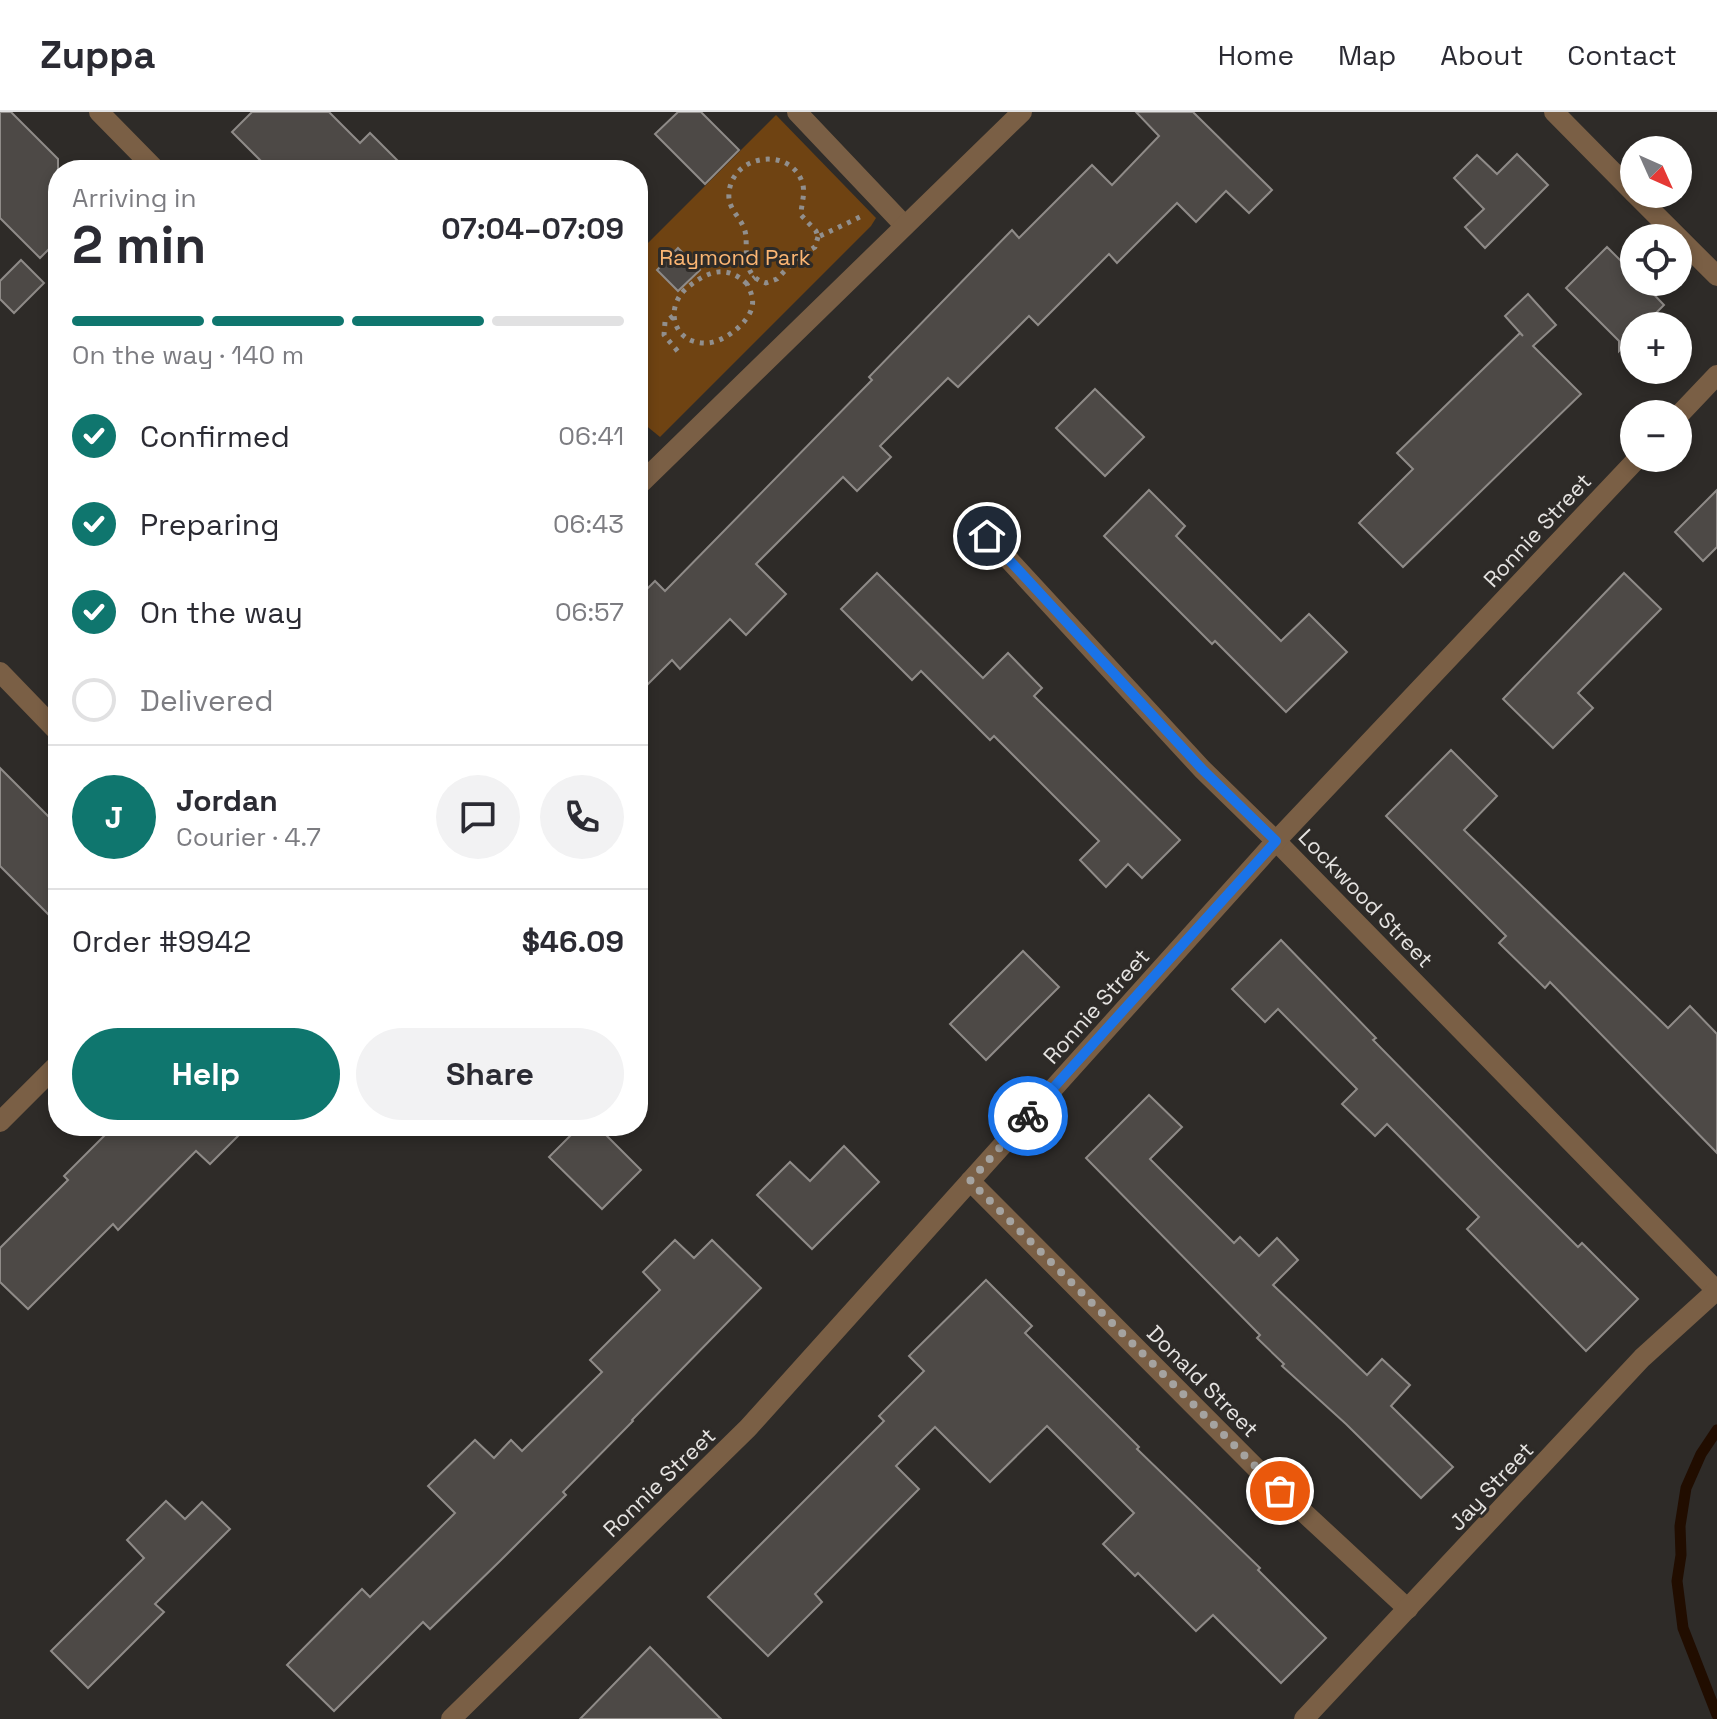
<!DOCTYPE html>
<meta charset="utf-8">
<style>
:root{--surface:#fff;--page:#f2f2f3;--text:#2b2b33;--muted:#7c7c81;--line:#e1e1e2;--accent:#0f766e}
body{margin:0;font-family:"Space Grotesk",sans-serif;background:var(--page);color:var(--text);height:100vh;display:flex;flex-direction:column;font-size:30px;white-space:nowrap}
*{box-sizing:border-box;margin:0}
p{font-size:26px;color:var(--muted)}
.icon{flex:none;width:44px;height:44px;fill:none;stroke:currentColor;stroke-width:2;stroke-linecap:round;stroke-linejoin:round}
.map{position:relative;flex:1;overflow:hidden}
.panel{position:absolute;left:48px;top:48px;width:600px;height:976px;display:flex;flex-direction:column;background:var(--surface);border-radius:32px;box-shadow:0 4px 12px #0003}
.panel>*{flex:none}
.needle{width:52px;rotate:135deg}
.controls{position:absolute;left:1620px;top:24px;display:grid;gap:16px}
.controls a{display:grid;place-items:center;width:72px;height:72px;border-radius:50%;background:var(--surface);box-shadow:0 4px 12px #0003;font-size:40px}
.pin{position:absolute;display:grid;place-items:center;width:68px;height:68px;color:#fff;margin:-34px;border:4px solid #fff;border-radius:50%;box-shadow:0 2px 8px #0007}
.courier{position:absolute;display:grid;place-items:center;width:80px;height:80px;margin:-40px;border:6px solid #1a73e8;border-radius:50%;background:#fff;color:#222;box-shadow:0 2px 10px #0007}
.summary em{font-style:normal;font-weight:700}
.summary div{display:flex;flex-direction:column-reverse}
.summary{display:flex;align-items:center;justify-content:space-between;height:136px;padding:0 24px}
h1{font-size:52px;font-weight:700;line-height:60px}
.bar{display:grid;grid-template-columns:repeat(4,1fr);gap:12px 8px;align-content:center;height:96px;padding:0 24px}
.bar i{height:10px;border-radius:6px;background:var(--line)}
.bar .selected{background:var(--accent)}
.bar p{grid-column:span 4}
.line{display:flex;align-items:center;gap:20px;padding:0 24px;border-top:2px solid var(--line)}
.line div{flex:1}
.round{display:grid;place-items:center;flex:none;width:84px;height:84px;border-radius:42px;background:var(--page)}
ol{padding:0 24px;list-style:none}
li{display:flex;align-items:center;gap:24px;height:88px}
li p{margin-inline-start:auto}
li .icon{padding:8px;border-radius:50%;background:var(--accent);color:#fff;stroke-width:4}
li:last-child{color:var(--muted)}
li i{width:44px;height:44px;border:4px solid var(--line);border-radius:50%}
.primary-button{display:flex;gap:16px;margin-top:auto;padding:16px 24px}
.primary-button a{flex:1;height:92px;border-radius:48px;background:var(--accent);color:#fff;font-size:32px;font-weight:700;line-height:92px;text-align:center}
.primary-button a+a{background:var(--page);color:var(--text)}
header{display:flex;align-items:center;gap:48px;box-sizing:border-box;height:112px;padding:0 40px;background:var(--surface);border-bottom:2px solid var(--line)}
header strong{font-size:38px}
nav{display:flex;gap:44px;margin-inline-start:auto;font-size:28px}
.map>svg:first-child{display:block}
.green{fill:#6f4312}
.lines{fill:none;stroke-linecap:round;stroke-linejoin:round}
.stream{stroke:#210d00;stroke-width:11}
.building{fill:#4d4946;stroke:#8f8b88;stroke-width:2}
.path{stroke:#918f8d;stroke-width:5;stroke-dasharray:4 6;stroke-linecap:butt}
.minor{stroke:#7a5f45;stroke-width:20}
.done{stroke:#a5a3a0;stroke-width:8;stroke-dasharray:0 14.4}
.route{stroke:#1a73e8;stroke-width:10}
.labels{text-anchor:middle;stroke-width:6;stroke-linejoin:round;paint-order:stroke}
.park-label{font-size:22px;fill:#fcb673;stroke:#2e2b28}
.street-label{font-size:22px;fill:#e5e3e1;stroke:#2e2b28}
</style>
<header>
<strong>Zuppa</strong>
<nav><a>Home</a><a>Map</a><a>About</a><a>Contact</a></nav>
</header>
<div class="map">
<svg width="1717" height="1607" viewBox="0 0 1717 1607">
<rect width="100%" height="100%" fill="#2e2b28"/>
<path class="green" d="M 776,3 L 876,106 L 871,114 L 660,325 L 638,307 L 638,141 Z"/>
<g class="lines">
<path class="stream" d="M 1717,1318 L 1701,1342 L 1686,1376 L 1680,1414 L 1681,1443 L 1677,1469 L 1683,1516 L 1717,1603"/>
</g>
<g class="building">
<path d="M 0,0 L 11,0 L 58,47 L 58,128 L 40,146 L 0,106 Z"/>
<path d="M 252,0 L 329,0 L 360,31 L 370,21 L 407,58 L 270,58 L 232,20 Z"/>
<path d="M 678,0 L 701,0 L 739,38 L 705,72 L 655,22 Z"/>
<path d="M 1136,0 L 1193,0 L 1272,78 L 1249,101 L 1226,79 L 1196,110 L 1177,91 L 1117,151 L 1109,142 L 1038,213 L 1029,204 L 958,275 L 948,266 L 880,334 L 891,345 L 857,379 L 843,365 L 756,452 L 786,482 L 746,523 L 730,507 L 680,557 L 672,548 L 638,582 L 638,486 L 655,469 L 665,479 L 872,268 L 869,265 L 1012,118 L 1019,126 L 1092,53 L 1112,73 L 1159,24 Z"/>
<path d="M 1517,42 L 1548,73 L 1485,136 L 1465,115 L 1484,97 L 1454,66 L 1477,43 L 1497,62 Z"/>
<path d="M 1607,135 L 1634,162 L 1634,170 L 1642,170 L 1664,193 L 1643,214 L 1634,214 L 1634,223 L 1619,239 L 1619,229 L 1566,176 Z"/>
<path d="M 678,136 L 700,158 L 678,179 L 657,158 Z"/>
<path d="M 21,148 L 44,171 L 14,201 L 0,187 L 0,169 Z"/>
<path d="M 1528,182 L 1556,213 L 1533,234 L 1581,282 L 1403,455 L 1359,411 L 1413,357 L 1397,341 L 1520,221 L 1523,224 L 1505,204 Z"/>
<path d="M 1095,277 L 1144,325 L 1105,364 L 1056,316 Z"/>
<path d="M 1149,378 L 1185,414 L 1176,424 L 1281,529 L 1309,502 L 1347,540 L 1286,600 L 1215,529 L 1212,532 L 1104,424 Z"/>
<path d="M 1717,378 L 1717,435 L 1703,449 L 1675,420 Z"/>
<path d="M 877,461 L 983,566 L 1008,541 L 1042,576 L 1034,584 L 1180,728 L 1142,766 L 1128,752 L 1106,775 L 1080,748 L 1099,729 L 994,624 L 990,628 L 921,559 L 912,568 L 841,497 Z"/>
<path d="M 1624,461 L 1661,497 L 1578,581 L 1593,596 L 1553,636 L 1503,587 Z"/>
<path d="M 1451,638 L 1497,684 L 1464,718 L 1668,916 L 1690,894 L 1717,922 L 1717,1041 L 1550,870 L 1545,876 L 1499,831 L 1506,824 L 1386,704 Z"/>
<path d="M 0,656 L 58,714 L 58,812 L 0,754 Z"/>
<path d="M 1281,828 L 1376,926 L 1373,928 L 1497,1054 L 1578,1135 L 1582,1131 L 1638,1187 L 1586,1239 L 1467,1117 L 1479,1105 L 1387,1012 L 1375,1024 L 1342,992 L 1357,977 L 1278,897 L 1265,910 L 1232,877 Z"/>
<path d="M 1023,839 L 1059,875 L 986,948 L 950,912 Z"/>
<path d="M 1149,983 L 1182,1015 L 1150,1047 L 1234,1131 L 1240,1125 L 1259,1144 L 1277,1126 L 1298,1148 L 1273,1173 L 1367,1263 L 1382,1247 L 1410,1273 L 1391,1294 L 1453,1355 L 1421,1386 L 1346,1312 L 1282,1254 L 1284,1252 L 1257,1226 L 1260,1223 L 1086,1046 Z"/>
<path d="M 114,1014 L 248,1014 L 210,1052 L 196,1039 L 118,1118 L 113,1112 L 28,1197 L 0,1170 L 0,1136 L 68,1068 L 64,1064 Z"/>
<path d="M 580,1014 L 597,1014 L 641,1058 L 602,1097 L 549,1045 Z"/>
<path d="M 844,1034 L 879,1070 L 812,1137 L 757,1083 L 790,1050 L 810,1069 Z"/>
<path d="M 675,1128 L 694,1146 L 712,1128 L 761,1176 L 632,1308 L 633,1309 L 563,1380 L 566,1383 L 501,1448 L 430,1517 L 423,1510 L 334,1599 L 287,1553 L 362,1477 L 370,1485 L 455,1401 L 428,1374 L 475,1328 L 494,1346 L 511,1328 L 522,1339 L 602,1260 L 590,1248 L 660,1178 L 643,1160 Z"/>
<path d="M 986,1168 L 1032,1214 L 1025,1221 L 1139,1335 L 1137,1337 L 1260,1456 L 1258,1458 L 1326,1526 L 1281,1571 L 1213,1503 L 1196,1519 L 1138,1461 L 1135,1464 L 1103,1432 L 1134,1401 L 1047,1314 L 990,1370 L 935,1315 L 896,1354 L 919,1377 L 815,1482 L 822,1490 L 768,1544 L 708,1485 L 884,1309 L 879,1304 L 924,1259 L 909,1244 Z"/>
<path d="M 166,1389 L 185,1407 L 202,1390 L 230,1417 L 155,1492 L 164,1500 L 88,1576 L 51,1539 L 144,1446 L 127,1428 Z"/>
<path d="M 650,1535 L 721,1607 L 580,1607 Z"/>
</g>
<g class="lines">
<g class="path">
<path d="M 818,125 L 815,135 L 798,145 L 777,167 L 766,171 C 743,165 747,143 746,125 C 745,107 727,99 729,81 C 732,41 793,34 803,73 C 805,84 801,93 801,103 L 816,119 L 818,125 L 860,105"/>
<path d="M 747,172 C 727,152 708,159 688,175 C 664,194 672,231 705,231 C 722,232 749,211 752,195 C 754,187 751,180 747,172 L 755,165"/>
<path d="M 673,204 L 665,210 L 664,223 L 680,242"/>
</g>
<g class="minor">
<path d="M 99,0 L 156,58"/>
<path d="M 797,0 L 904,113"/>
<path d="M 1554,0 L 1634,81"/>
<path d="M 1635,82 L 1717,164"/>
<path d="M 1678,304 L 1717,263"/>
<path d="M 638,374 L 1022,0"/>
<path d="M 987,424 L 1202,657 L 1276,729 L 1716,1178"/>
<path d="M 0,560 L 58,620"/>
<path d="M 0,1010 L 58,952"/>
<path d="M 970,1069 L 1259,1359 L 1408,1497"/>
<path d="M 451,1607 L 748,1316 L 1276,729 L 1638,346"/>
<path d="M 1304,1607 L 1642,1246 L 1717,1178"/>
</g>
</g>
<g class="lines">
<path class="done" d="M 1028,1004 L 970,1069 L 1280,1379"/>
<path class="route" d="M 987,424 L 1202,657 L 1276,729 L 1028,1004"/>
</g>
<g class="labels">
<g class="park-label">
<text x="735" y="153">Raymond Park</text>
</g>
<g class="street-label">
<text transform="translate(1537 418) rotate(-47)" y="8">Ronnie Street</text>
<text transform="translate(1366 786) rotate(46)" y="8">Lockwood Street</text>
<text transform="translate(1096 894) rotate(-48)" y="8">Ronnie Street</text>
<text transform="translate(1203 1269) rotate(45)" y="8">Donald Street</text>
<text transform="translate(659 1370) rotate(-44)" y="8">Ronnie Street</text>
<text transform="translate(1491 1374) rotate(-47)" y="8">Jay Street</text>
</g>
</g>
</svg>
<div class="controls">
<a><svg class="needle" viewBox="-14 -14 28 28"><path d="M0-13l5 13h-10z" fill="#e53935"/><path d="M0 13l5-13h-10z" fill="#7c7c81"/></svg></a>
<a><svg class="icon" aria-label="locate" viewBox="0 0 24 24"><circle cx="12" cy="12" r="6"/><path d="M12 2v4M12 18v4M2 12h4M18 12h4"/></svg></a>
<a>+</a>
<a>−</a>
</div>
<div class="pin" style="left:1280px;top:1379px;background:#ea580c"><svg class="icon" aria-label="bag" viewBox="0 0 24 24"><path d="M5 8h14l-1 12H6zM9 8a3 3 0 0 1 6 0"/></svg></div>
<div class="pin" style="left:987px;top:424px;background:#1f2937"><svg class="icon" aria-label="home" viewBox="0 0 24 24"><path d="M3 11l9-7 9 7M6 9v11h12V9"/></svg></div>
<div class="courier" style="left:1028px;top:1004px"><svg class="icon" aria-label="bike" viewBox="0 0 24 24"><circle cx="6" cy="16" r="4"/><circle cx="18" cy="16" r="4"/><path d="M6 16l4-8h5l3 8M10 8l3 8H6M13 5h3"/></svg></div>
<section class="panel">
<div class="summary"><div><h1>2 min</h1><p>Arriving in</p></div><em>07:04–07:09</em></div>
<div class="bar"><i class="selected"></i><i class="selected"></i><i class="selected"></i><i></i><p>On the way · 140 m</p></div>
<ol>
<li><svg class="icon" aria-label="check" viewBox="0 0 24 24"><path d="M5 12l5 5 9-10"/></svg>Confirmed<p>06:41</p></li>
<li><svg class="icon" aria-label="check" viewBox="0 0 24 24"><path d="M5 12l5 5 9-10"/></svg>Preparing<p>06:43</p></li>
<li><svg class="icon" aria-label="check" viewBox="0 0 24 24"><path d="M5 12l5 5 9-10"/></svg>On the way<p>06:57</p></li>
<li><i></i>Delivered</li>
</ol>
<div class="line" style="height:144px"><b class="round" style="background:var(--accent);color:#fff">J</b><div><b>Jordan</b><p>Courier · 4.7</p></div><a class="round"><svg class="icon" aria-label="chat" viewBox="0 0 24 24"><path d="M4 5h16v11H9l-5 4z"/></svg></a><a class="round"><svg class="icon" aria-label="phone" viewBox="0 0 24 24"><path d="M5 4h4l2 5-3 2q2 4 5 5l2-3 5 2v4C11 20 4 13 5 4z"/></svg></a></div>
<div class="line" style="height:104px"><div>Order #9942</div><b>$46.09</b></div>
<div class="primary-button"><a>Help</a><a>Share</a></div>
</section>
</div>
